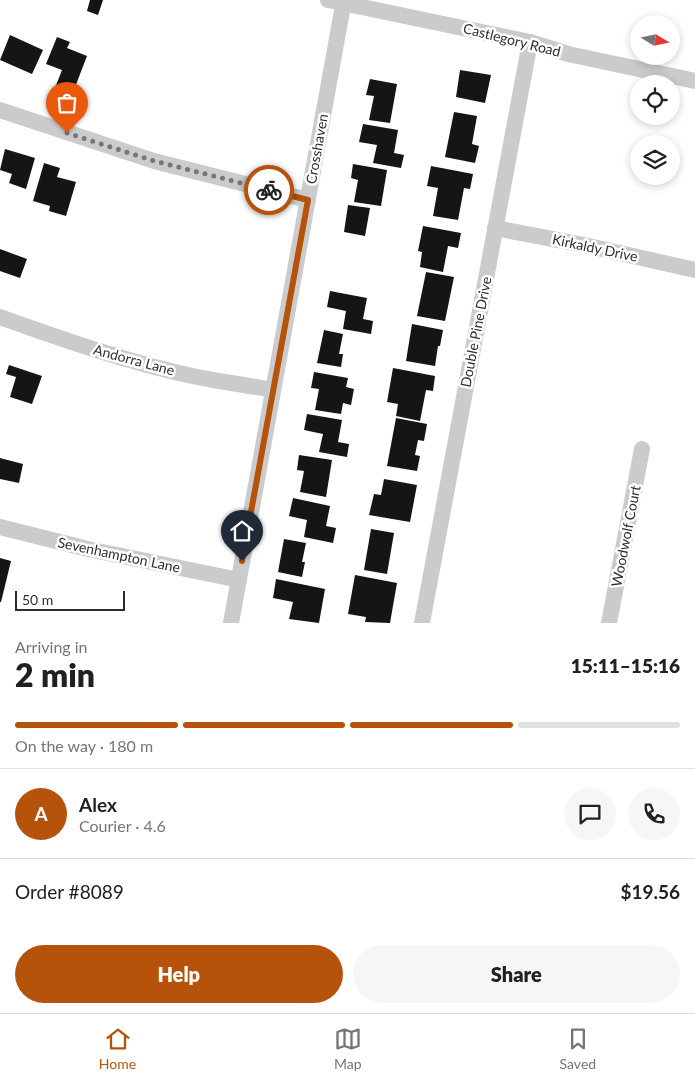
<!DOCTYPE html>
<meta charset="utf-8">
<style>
:root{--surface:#fff;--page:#f6f6f6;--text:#202124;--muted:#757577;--line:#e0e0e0;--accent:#b45309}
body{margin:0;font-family:Lato,sans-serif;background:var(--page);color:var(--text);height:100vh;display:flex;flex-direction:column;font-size:19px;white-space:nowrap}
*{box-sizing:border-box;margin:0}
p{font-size:16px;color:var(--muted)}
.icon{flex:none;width:28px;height:28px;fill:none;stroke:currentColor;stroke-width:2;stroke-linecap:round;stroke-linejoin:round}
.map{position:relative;height:623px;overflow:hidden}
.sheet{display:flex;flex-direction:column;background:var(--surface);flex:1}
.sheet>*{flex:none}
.needle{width:32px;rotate:100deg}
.controls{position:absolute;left:630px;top:15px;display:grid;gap:10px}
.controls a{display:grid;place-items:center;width:50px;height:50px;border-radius:50%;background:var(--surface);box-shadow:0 2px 8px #0003;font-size:25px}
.scale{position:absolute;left:15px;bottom:12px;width:110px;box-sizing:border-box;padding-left:5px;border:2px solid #2e2e2e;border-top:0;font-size:14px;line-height:18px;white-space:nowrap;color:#2e2e2e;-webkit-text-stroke:4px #fff;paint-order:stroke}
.pin{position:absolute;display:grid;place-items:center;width:42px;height:42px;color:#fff;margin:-51px -21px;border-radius:50% 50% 50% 0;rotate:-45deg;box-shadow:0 0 5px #0007}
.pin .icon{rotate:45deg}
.courier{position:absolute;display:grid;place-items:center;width:50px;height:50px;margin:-25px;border:4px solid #b45309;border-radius:50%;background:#fff;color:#222;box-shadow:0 1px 6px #0007}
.head em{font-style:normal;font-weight:800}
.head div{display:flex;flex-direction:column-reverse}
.head{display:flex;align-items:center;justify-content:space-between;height:85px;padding:0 15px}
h1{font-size:32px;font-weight:800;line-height:38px}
.bar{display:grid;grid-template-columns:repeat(4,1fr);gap:8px 5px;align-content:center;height:60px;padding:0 15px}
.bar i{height:6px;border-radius:4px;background:var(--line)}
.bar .on{background:var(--accent)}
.bar p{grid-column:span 4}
.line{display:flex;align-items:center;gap:12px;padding:0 15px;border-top:1px solid var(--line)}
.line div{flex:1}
.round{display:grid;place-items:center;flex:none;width:52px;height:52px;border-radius:26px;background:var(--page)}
.action{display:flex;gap:10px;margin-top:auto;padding:10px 15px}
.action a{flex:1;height:58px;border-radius:30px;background:var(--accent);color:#fff;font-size:20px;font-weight:800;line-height:58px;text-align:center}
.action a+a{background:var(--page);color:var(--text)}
.menu{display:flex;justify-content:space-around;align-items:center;height:70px;border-top:1px solid var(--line);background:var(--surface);font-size:14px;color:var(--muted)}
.menu a{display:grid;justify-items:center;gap:2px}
.menu .on{color:var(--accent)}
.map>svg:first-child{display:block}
.building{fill:#151515}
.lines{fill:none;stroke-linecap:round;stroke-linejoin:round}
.minor{stroke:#cbcbcb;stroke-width:16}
.done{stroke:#777;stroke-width:5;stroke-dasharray:0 9}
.route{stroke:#b45309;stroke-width:6}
.labels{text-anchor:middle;stroke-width:5;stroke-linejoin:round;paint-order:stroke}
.street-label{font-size:14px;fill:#2e2e2e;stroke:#fff}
</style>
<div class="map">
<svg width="695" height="623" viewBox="0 0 695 623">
<rect width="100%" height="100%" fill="#fff"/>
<g class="building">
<path d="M 90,0 L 103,0 L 98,15 L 87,11 Z"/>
<path d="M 10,35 L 43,50 L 32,74 L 0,60 Z"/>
<path d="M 57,37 L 70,42 L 67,48 L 87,56 L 72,95 L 55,88 L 62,70 L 46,64 Z"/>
<path d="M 460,70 L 491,75 L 485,103 L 456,97 Z"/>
<path d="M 370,79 L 397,84 L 390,123 L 369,120 L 374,96 L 366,95 Z"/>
<path d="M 454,112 L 477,116 L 472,144 L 479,146 L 475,163 L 445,157 Z"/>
<path d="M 363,124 L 398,130 L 394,153 L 404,155 L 401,168 L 373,163 L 377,145 L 359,142 Z"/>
<path d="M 5,149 L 35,158 L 26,189 L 9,183 L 12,174 L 0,170 Z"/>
<path d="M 44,163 L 60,168 L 57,177 L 76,182 L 66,216 L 49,211 L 50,206 L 33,201 Z"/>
<path d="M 353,164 L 387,170 L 381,206 L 354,202 L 358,180 L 351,178 Z"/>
<path d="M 431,166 L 473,174 L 470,189 L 464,188 L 458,220 L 433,216 L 438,188 L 427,186 Z"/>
<path d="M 348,205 L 370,208 L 365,236 L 344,232 Z"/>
<path d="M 423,226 L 461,233 L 458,248 L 448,246 L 443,272 L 420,267 L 422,252 L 418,251 Z"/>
<path d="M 0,249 L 27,259 L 20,278 L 0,271 Z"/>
<path d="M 426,272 L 454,277 L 445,321 L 417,316 Z"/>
<path d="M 330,291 L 367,298 L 363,319 L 373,321 L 371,334 L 343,329 L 346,311 L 327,307 Z"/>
<path d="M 412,324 L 443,330 L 440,346 L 438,346 L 435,366 L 406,361 Z"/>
<path d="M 324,330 L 343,334 L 339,354 L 343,354 L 341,367 L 317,363 Z"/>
<path d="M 9,365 L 42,376 L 32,404 L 10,397 L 16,377 L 6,374 Z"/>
<path d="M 393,368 L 435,376 L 433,391 L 426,390 L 420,421 L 396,416 L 398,404 L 387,402 Z"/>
<path d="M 314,372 L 348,378 L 346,387 L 354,389 L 351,405 L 343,403 L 341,414 L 315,410 L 319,389 L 311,388 Z"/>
<path d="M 307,414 L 342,420 L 338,442 L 349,444 L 347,457 L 319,452 L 323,434 L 304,430 Z"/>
<path d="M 396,418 L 427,424 L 424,441 L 418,440 L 415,455 L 420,456 L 417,471 L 387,466 Z"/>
<path d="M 299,455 L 332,460 L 326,497 L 300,492 L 304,471 L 297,470 Z"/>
<path d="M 0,458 L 23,464 L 19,483 L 0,479 Z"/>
<path d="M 384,479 L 417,485 L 410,522 L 369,515 L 374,494 L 381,495 Z"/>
<path d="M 293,498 L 330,506 L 326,526 L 336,528 L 333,543 L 304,537 L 307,520 L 289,516 Z"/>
<path d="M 371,529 L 394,533 L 387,574 L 364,570 Z"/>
<path d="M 284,539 L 306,543 L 302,562 L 305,562 L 302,577 L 278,572 Z"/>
<path d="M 0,558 L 11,561 L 1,602 L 0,602 Z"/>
<path d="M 355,575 L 397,583 L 390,623 L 365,622 L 366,617 L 348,614 Z"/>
<path d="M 276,579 L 325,589 L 319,623 L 289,619 L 293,602 L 273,598 Z"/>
</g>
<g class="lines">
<g class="minor">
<path d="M 328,0 L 530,42 L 568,54 L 695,81"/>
<path d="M 0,110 L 154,161 L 308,200"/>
<path d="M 495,228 L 584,245 L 695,270"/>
<path d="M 0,317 C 64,340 130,363 197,377 C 222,382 247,385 272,390"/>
<path d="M 0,527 L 88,549 L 239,580"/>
<path d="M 231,623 L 344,0"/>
<path d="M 422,623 L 530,42"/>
<path d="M 609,623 L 642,449"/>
</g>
</g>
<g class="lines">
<path class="done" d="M 67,133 L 154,161 L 269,190"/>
<path class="route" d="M 242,561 L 308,200 L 269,190"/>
</g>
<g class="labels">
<g class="street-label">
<text transform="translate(512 40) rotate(14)" y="5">Castlegory Road</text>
<text transform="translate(317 149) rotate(-80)" y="5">Crosshaven</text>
<text transform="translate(595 248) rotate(12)" y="5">Kirkaldy Drive</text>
<text transform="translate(476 332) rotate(-79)" y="5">Double Pine Drive</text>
<text transform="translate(134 360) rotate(15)" y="5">Andorra Lane</text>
<text transform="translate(626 536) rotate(-79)" y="5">Woodwolf Court</text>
<text transform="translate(119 555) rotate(12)" y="5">Sevenhampton Lane</text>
</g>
</g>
</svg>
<div class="controls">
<a><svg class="needle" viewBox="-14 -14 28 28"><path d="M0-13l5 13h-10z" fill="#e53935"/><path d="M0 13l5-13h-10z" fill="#757577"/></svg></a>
<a><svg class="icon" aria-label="locate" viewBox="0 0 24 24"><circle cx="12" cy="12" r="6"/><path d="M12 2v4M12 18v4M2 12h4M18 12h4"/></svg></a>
<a><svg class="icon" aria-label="layers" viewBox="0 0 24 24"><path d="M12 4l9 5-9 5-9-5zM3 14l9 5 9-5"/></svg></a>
</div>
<div class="scale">50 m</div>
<div class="pin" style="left:67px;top:133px;background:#ea580c"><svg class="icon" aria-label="bag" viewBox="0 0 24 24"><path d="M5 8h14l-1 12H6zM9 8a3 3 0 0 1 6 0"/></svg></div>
<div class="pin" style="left:242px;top:561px;background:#1f2937"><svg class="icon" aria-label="home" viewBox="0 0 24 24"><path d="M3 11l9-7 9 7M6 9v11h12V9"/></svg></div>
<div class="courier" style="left:269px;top:190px"><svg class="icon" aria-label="bike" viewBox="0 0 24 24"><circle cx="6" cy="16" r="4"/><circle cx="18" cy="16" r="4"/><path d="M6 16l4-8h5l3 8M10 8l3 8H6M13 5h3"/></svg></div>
</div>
<section class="sheet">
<div class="head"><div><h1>2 min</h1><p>Arriving in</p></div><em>15:11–15:16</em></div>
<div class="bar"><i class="on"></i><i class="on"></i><i class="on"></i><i></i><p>On the way · 180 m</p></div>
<div class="line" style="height:90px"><b class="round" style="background:var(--accent);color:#fff">A</b><div><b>Alex</b><p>Courier · 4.6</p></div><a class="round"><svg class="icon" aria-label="chat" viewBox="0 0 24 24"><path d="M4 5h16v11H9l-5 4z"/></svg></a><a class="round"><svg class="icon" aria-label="phone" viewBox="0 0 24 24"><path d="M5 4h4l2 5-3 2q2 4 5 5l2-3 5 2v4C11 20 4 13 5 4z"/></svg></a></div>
<div class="line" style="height:65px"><div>Order #8089</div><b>$19.56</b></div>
<div class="action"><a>Help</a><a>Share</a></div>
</section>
<nav class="menu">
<a class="on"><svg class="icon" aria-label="home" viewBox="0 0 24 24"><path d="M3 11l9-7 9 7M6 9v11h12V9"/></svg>Home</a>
<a><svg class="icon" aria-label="map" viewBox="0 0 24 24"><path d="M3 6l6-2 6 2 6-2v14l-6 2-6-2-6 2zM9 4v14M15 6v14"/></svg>Map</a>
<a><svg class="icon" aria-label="saved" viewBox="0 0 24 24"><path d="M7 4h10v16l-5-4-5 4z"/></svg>Saved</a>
</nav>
